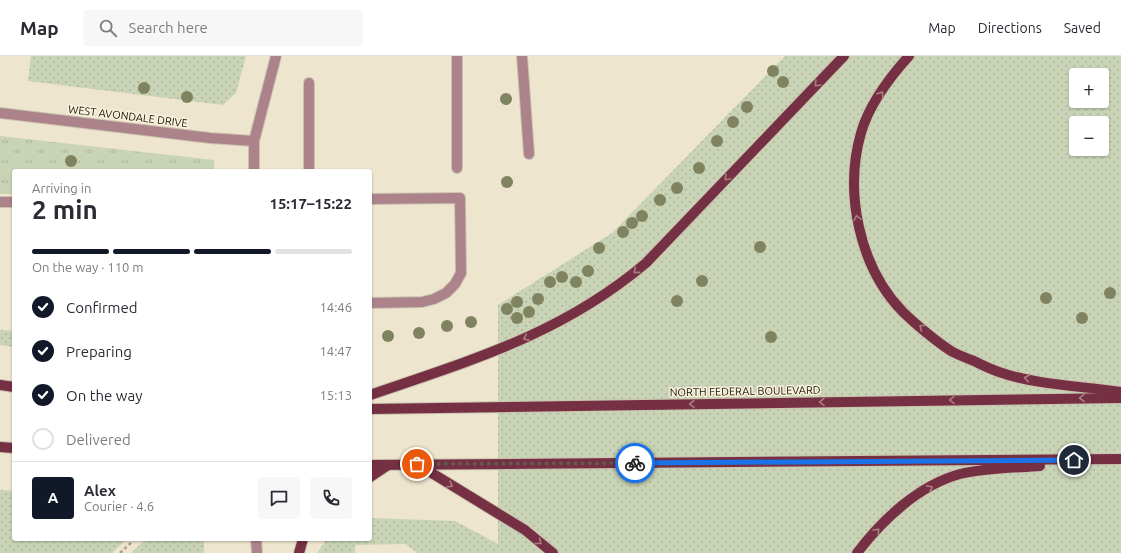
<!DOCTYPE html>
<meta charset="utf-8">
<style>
:root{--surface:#fff;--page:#f7f7f7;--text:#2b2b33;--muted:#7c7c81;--line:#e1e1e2;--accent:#111827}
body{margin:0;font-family:Ubuntu,sans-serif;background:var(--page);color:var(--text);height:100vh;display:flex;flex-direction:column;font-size:15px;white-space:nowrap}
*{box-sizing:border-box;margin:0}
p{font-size:13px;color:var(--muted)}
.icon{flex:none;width:22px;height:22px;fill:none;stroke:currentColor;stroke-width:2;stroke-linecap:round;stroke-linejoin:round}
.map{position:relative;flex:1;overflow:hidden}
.details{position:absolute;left:12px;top:113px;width:360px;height:372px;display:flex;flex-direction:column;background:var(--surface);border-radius:4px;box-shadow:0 1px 3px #0004}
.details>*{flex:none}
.fabs{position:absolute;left:1069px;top:12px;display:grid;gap:8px}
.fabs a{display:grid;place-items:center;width:40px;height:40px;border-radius:4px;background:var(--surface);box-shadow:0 1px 3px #0004;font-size:20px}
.pin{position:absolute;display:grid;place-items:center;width:34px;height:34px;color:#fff;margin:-17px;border:2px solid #fff;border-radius:50%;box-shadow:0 1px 4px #0007}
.courier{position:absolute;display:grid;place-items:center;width:40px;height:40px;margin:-20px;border:3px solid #1a73e8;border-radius:50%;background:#fff;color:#222;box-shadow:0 1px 5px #0007}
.overview em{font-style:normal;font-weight:600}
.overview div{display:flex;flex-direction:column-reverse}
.overview{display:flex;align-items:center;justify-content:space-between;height:68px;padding:0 20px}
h1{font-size:26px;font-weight:600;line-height:30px}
.bar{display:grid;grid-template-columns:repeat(4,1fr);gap:6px 4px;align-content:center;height:48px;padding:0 20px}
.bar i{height:5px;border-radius:3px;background:var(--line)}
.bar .current{background:var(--accent)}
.bar p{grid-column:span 4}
.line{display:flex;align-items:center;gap:10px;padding:0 20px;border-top:1px solid var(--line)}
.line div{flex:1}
.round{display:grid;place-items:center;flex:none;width:42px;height:42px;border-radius:4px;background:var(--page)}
ol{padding:0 20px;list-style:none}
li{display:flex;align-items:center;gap:12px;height:44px}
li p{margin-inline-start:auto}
li .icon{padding:4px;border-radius:50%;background:var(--accent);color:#fff;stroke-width:4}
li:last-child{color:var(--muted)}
li i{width:22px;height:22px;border:2px solid var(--line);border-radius:50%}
header{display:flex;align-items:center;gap:24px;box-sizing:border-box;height:56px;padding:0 20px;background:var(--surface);border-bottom:1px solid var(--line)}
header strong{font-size:19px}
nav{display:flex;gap:22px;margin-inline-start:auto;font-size:14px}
.search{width:280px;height:36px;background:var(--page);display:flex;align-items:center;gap:10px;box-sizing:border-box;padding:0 14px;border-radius:4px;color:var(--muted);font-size:15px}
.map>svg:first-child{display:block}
.grass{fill:url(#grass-dots);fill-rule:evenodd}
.park{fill:url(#park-tufts)}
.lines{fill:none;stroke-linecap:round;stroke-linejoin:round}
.service-casing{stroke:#cbc3af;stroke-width:12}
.minor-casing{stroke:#cbc3af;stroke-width:12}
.tertiary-casing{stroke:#cbc3af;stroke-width:12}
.primary-casing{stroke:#cbc3af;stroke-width:12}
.path{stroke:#a59e8c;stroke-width:2.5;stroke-dasharray:3 3;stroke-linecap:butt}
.service{stroke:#ac838b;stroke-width:10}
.minor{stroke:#ac838b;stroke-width:10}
.tertiary{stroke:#ac838b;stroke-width:10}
.primary{stroke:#753043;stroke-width:10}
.tree{fill:#80835f}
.oneway{stroke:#ab7e80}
.done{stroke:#625c4f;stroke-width:4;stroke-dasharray:0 7.2}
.route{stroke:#1a73e8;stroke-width:5}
.labels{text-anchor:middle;stroke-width:3;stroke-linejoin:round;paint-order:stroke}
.street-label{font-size:11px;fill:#16130b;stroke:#fbf3db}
</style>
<header>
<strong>Map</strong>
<div class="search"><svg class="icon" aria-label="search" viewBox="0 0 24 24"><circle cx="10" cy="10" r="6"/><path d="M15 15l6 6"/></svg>Search here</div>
<nav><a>Map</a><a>Directions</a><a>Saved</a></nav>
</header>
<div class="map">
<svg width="1121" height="497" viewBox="0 0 1121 497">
<defs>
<pattern id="grass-dots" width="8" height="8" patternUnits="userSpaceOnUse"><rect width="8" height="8" fill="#c9d4b6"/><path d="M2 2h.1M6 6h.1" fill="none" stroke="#acb59b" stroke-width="1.8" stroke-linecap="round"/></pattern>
<pattern id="park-tufts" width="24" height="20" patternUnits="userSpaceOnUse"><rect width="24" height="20" fill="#c9d4b6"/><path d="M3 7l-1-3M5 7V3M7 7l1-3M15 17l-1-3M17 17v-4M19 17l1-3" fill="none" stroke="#acb59b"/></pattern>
</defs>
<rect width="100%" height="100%" fill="#eee5ce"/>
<g class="grass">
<path d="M 31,0 L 246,0 L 236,37 L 223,49 L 28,25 Z"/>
<path d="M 785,0 L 1121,0 L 1121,497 L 417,497 L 406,488 L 355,489 L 355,497 L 317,497 L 327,483 L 370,483 L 371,462 L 455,465 L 498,488 L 498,249 L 612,177 ZM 1076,19 L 1102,19 L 1102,45 L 1076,45 ZM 1076,67 L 1102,67 L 1102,93 L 1076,93 Z"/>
<path d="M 0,274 L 14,275 L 14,291 L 0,289 Z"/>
<path d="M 0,434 L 14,435 L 14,483 L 127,483 L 112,497 L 0,497 Z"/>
<path d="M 146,483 L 204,483 L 204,497 L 131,497 Z"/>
</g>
<path class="park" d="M 0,80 L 214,104 L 214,115 L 14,115 L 14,138 L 0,138 Z"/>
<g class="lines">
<defs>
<g id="service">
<path d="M 457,0 L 457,112"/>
<path d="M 522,0 L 529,98"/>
<path d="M 309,27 L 309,115"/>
<path d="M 370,143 L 460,142 L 461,217 L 455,228 L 446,237 L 434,243 L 422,246 L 370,247"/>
<path d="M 0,146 L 14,146"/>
</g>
<path id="minor" d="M 0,57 L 210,82 L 254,85"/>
<g id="tertiary">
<path d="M 254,115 L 254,85 L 276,0"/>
<path d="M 256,483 L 257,497"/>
</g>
<g id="primary">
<path d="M 909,0 C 890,21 869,49 861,77 C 844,136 859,210 902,255 C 914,267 937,286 951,295 C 958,299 966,302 974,305 C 982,309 990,313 999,316 C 1036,329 1082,330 1121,336"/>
<path d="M 0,329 L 14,331"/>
<path d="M 370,339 C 472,304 562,278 646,207 L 844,0"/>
<path d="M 370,353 L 1121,342"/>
<path d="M 0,391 L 14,392"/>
<path d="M 417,408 L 525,474 L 553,497"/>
<path d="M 370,409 L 1121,403"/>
<path d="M 370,421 L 388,409"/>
<path d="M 299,497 L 303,483"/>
<path d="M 857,497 C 882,464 919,429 960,418 C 986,412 1013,412 1040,410"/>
</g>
</defs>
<use href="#service" class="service-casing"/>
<use href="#minor" class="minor-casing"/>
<use href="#tertiary" class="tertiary-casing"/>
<use href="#primary" class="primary-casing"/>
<path class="path" d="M 120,497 L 135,483"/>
<use href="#service" class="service"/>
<use href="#minor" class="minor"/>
<use href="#tertiary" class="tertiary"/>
<use href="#primary" class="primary"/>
</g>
<g class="tree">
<circle cx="773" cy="15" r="6"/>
<circle cx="783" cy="26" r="6"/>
<circle cx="144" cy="32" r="6"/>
<circle cx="187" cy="41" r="6"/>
<circle cx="506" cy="43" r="6"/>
<circle cx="747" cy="51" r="6"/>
<circle cx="733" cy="66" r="6"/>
<circle cx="717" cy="85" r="6"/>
<circle cx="71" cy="105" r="6"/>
<circle cx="699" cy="112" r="6"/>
<circle cx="507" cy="126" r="6"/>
<circle cx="677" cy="132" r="6"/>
<circle cx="660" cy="144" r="6"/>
<circle cx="642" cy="160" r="6"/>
<circle cx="632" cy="167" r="6"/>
<circle cx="623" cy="176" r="6"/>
<circle cx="760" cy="191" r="6"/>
<circle cx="599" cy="192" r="6"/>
<circle cx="588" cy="215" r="6"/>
<circle cx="562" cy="221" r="6"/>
<circle cx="702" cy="225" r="6"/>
<circle cx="550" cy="226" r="6"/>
<circle cx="576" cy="226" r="6"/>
<circle cx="1110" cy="237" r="6"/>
<circle cx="1046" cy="242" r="6"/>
<circle cx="538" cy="243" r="6"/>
<circle cx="677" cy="245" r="6"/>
<circle cx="517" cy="246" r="6"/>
<circle cx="507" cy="253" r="6"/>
<circle cx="529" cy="256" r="6"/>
<circle cx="517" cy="262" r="6"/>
<circle cx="1082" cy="262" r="6"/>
<circle cx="471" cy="266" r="6"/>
<circle cx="447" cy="270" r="6"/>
<circle cx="419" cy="277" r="6"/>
<circle cx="388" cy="280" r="6"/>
<circle cx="771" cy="281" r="6"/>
</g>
<defs><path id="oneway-chevron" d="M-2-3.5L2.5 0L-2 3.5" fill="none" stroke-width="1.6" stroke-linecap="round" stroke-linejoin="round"/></defs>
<g class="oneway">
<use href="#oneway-chevron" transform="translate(817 28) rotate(134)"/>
<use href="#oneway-chevron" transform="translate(881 38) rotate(-58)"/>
<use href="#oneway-chevron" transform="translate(727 122) rotate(134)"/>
<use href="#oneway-chevron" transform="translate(857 162) rotate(-103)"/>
<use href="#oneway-chevron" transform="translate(636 215) rotate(140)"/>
<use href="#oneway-chevron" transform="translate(922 271) rotate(-141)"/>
<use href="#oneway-chevron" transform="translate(526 282) rotate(156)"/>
<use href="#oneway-chevron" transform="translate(1027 322) rotate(-168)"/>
<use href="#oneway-chevron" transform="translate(1082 342) rotate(179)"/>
<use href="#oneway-chevron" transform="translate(952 344) rotate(179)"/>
<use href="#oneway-chevron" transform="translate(822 346) rotate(179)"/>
<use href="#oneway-chevron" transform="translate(692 348) rotate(179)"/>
<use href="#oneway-chevron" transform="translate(450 429) rotate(31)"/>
<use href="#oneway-chevron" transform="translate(930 432) rotate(-28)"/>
<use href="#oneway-chevron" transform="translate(877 475) rotate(-47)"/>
<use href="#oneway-chevron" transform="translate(539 486) rotate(39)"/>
</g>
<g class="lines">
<path class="done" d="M 417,408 L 635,407"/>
<path class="route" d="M 635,407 L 1074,404"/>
</g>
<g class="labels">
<g class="street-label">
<text transform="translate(128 60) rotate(7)" y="4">WEST AVONDALE DRIVE</text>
<text transform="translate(745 335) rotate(-1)" y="4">NORTH FEDERAL BOULEVARD</text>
</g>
</g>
</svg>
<div class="fabs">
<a>+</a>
<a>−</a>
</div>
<div class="pin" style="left:417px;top:408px;background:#ea580c"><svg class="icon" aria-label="bag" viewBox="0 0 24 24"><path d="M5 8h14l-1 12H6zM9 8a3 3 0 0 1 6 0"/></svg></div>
<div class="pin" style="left:1074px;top:404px;background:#1f2937"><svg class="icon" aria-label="home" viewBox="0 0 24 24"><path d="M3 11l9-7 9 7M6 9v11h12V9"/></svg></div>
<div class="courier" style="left:635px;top:407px"><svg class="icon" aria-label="bike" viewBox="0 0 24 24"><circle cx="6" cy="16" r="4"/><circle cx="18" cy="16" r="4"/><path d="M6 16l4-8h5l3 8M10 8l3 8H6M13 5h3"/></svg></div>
<section class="details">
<div class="overview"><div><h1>2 min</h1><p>Arriving in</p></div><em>15:17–15:22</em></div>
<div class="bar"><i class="current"></i><i class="current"></i><i class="current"></i><i></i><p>On the way · 110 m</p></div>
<ol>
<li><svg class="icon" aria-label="check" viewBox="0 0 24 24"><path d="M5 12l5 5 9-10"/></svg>Confirmed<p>14:46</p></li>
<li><svg class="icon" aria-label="check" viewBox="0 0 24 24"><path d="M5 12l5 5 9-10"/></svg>Preparing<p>14:47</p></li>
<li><svg class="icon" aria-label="check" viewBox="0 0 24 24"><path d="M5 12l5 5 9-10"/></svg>On the way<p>15:13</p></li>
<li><i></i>Delivered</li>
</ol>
<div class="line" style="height:72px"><b class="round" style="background:var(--accent);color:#fff">A</b><div><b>Alex</b><p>Courier · 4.6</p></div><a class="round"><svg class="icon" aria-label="chat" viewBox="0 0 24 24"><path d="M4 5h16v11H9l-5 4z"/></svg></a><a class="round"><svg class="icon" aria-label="phone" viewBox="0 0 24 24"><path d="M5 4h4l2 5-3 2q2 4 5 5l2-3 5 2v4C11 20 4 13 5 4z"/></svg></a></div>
</section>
</div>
